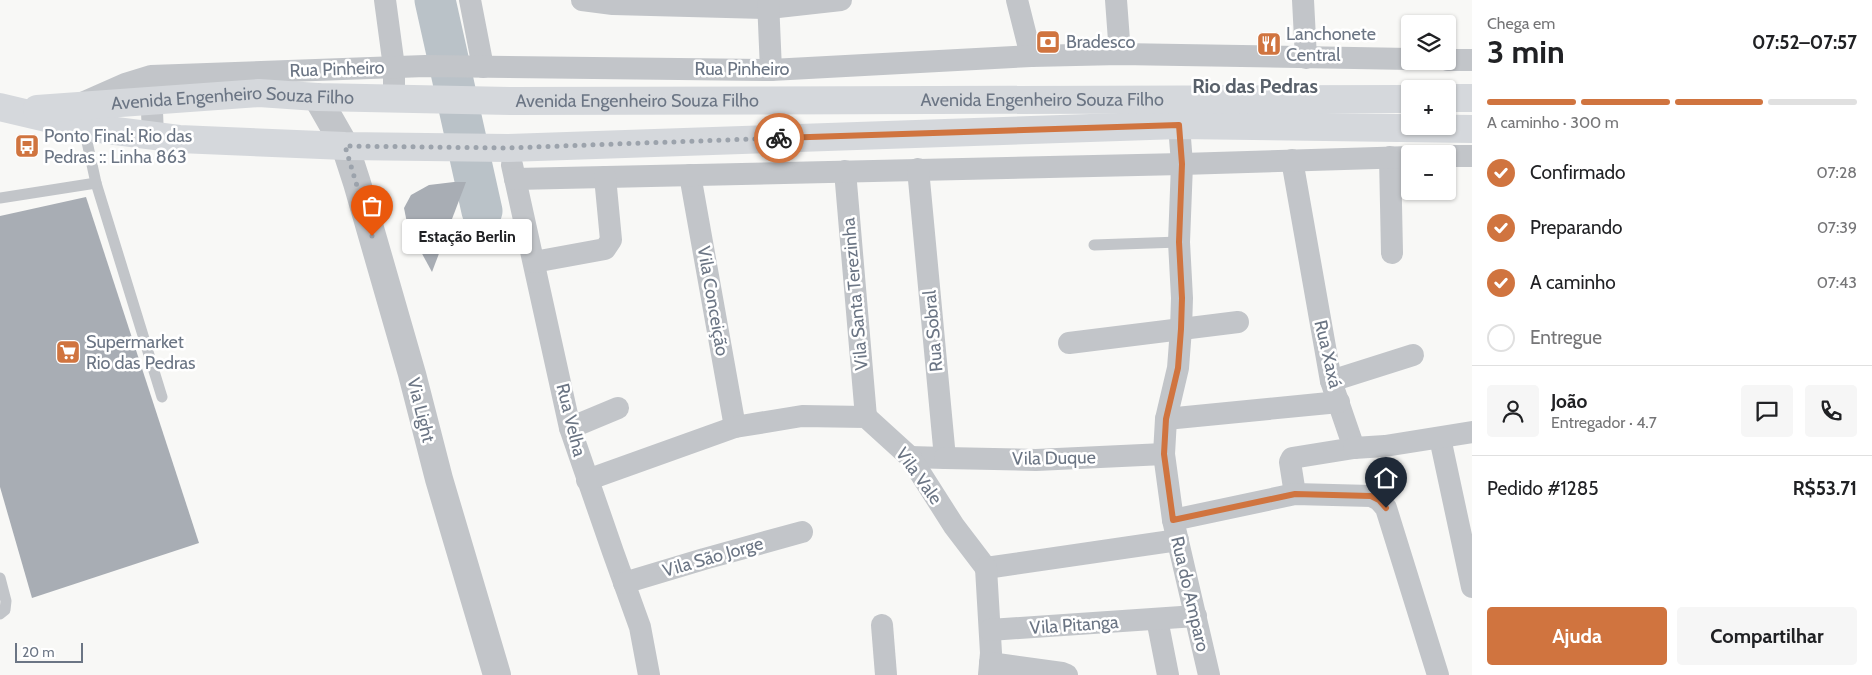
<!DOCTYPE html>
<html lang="pt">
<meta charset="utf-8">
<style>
:root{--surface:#fff;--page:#f6f6f6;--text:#202124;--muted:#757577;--line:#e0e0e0;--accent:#d0743f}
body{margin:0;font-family:Cabin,sans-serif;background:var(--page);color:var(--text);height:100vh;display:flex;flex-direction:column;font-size:19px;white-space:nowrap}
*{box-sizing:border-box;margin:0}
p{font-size:16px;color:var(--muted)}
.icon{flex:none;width:28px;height:28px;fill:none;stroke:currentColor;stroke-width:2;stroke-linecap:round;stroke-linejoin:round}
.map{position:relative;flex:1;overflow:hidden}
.side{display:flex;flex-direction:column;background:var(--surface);width:400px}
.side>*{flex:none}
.fabs{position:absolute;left:1401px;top:15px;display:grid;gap:10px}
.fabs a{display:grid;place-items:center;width:55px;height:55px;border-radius:5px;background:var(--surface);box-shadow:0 1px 4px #0004;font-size:25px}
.scale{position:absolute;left:15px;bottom:12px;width:68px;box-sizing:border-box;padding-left:5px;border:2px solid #6b7584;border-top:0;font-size:14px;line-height:18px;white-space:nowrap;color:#6b7584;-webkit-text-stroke:4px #fff;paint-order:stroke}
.pin{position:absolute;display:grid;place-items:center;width:42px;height:42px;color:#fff;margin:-51px -21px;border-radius:50% 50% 50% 0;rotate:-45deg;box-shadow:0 0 5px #0007}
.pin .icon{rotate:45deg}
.courier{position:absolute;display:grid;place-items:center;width:50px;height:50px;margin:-25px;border:4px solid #d0743f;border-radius:50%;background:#fff;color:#222;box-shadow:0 1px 6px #0007}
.bubble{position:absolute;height:35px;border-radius:5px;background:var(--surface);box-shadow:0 1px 4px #0004;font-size:16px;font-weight:800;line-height:35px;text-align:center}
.summary em{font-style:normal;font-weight:800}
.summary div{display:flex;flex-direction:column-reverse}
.summary{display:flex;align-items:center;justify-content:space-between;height:85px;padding:0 15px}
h1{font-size:32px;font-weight:800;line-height:38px}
.bar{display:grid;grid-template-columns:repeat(4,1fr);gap:8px 5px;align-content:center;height:60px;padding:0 15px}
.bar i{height:6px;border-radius:4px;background:var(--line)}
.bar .selected{background:var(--accent)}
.bar p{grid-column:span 4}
.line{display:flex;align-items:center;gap:12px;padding:0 15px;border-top:1px solid var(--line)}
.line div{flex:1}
.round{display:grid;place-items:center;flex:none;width:52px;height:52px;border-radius:5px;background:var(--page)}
ol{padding:0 15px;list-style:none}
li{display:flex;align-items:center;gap:15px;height:55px}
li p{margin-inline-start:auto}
li .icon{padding:5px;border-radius:50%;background:var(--accent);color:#fff;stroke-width:4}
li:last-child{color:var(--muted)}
li i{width:28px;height:28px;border:2px solid var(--line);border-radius:50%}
.button{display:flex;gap:10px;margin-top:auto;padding:10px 15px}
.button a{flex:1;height:58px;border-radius:5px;background:var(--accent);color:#fff;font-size:20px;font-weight:800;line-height:58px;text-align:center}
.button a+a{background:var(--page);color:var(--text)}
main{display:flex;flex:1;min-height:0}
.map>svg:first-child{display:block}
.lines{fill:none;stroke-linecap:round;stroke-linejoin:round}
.river{stroke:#bac2c8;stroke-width:41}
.building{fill:#a8adb4}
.service{stroke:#c2c5c9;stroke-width:11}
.minor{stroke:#c2c5c9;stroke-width:22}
.tertiary{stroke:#c2c5c9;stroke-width:28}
.secondary{stroke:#d5d8dc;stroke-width:28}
.done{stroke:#9ca3ac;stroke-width:5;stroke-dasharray:0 9}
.route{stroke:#d0743f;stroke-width:6}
.labels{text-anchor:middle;stroke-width:5;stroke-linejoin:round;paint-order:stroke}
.poi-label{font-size:18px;fill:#6b7584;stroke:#fff;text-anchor:start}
.street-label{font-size:18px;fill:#6b7584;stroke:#fff}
.quarter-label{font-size:20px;font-weight:bold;fill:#58606a;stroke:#fff}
</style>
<main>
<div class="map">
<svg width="1472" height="675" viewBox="0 0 1472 675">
<rect width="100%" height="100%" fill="#f8f8f6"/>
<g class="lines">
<path class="river" d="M 435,0 L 482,211"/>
</g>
<g class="building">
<path d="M 454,182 L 466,182 L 432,272 L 408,228 L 404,208 L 411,195 L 429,185 Z"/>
<path d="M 86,197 L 199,543 L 32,598 L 0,487 L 0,216 Z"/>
</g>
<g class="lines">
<g class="service">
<path d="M 96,183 L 162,397"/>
<path d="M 0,198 L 96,183 L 84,128"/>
<path d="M 1094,245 L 1179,242"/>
<path d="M 0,578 L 6,601 L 5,610 L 0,614"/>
</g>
<g class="minor">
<path d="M 385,0 L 394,67 L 394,99"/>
<path d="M 470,0 L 483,67"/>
<path d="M 582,0 L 613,4 L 769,8 L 841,0"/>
<path d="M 768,0 L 771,70"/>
<path d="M 1017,0 L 1031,56"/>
<path d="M 1116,0 L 1120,54"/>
<path d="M 1303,0 L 1306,58"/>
<path d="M 1448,60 L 1472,60"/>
<path d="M 151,85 L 153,137"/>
<path d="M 82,103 L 125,84 L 151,76 L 425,66 L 771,70 L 1031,56 L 1120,54 L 1410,59"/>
<path d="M 1179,125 L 1182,164 L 1179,242 L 1182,298 L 1181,329 L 1178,368 L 1166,419 L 1164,454 L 1173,520 L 1209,675"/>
<path d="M 1448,156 L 1472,156"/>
<path d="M 1390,157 L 1392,253"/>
<path d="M 1292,160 L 1331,381 L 1354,448 L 1292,458 L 1290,462 L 1295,494"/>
<path d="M 512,165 L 570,428 L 613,552 L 640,627 L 649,675"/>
<path d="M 845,171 L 866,417"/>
<path d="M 690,175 L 735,427"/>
<path d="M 515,179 L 1182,164 L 1410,157"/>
<path d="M 534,262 L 605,249 L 611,240 L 605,177"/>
<path d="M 1069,343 L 1238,322"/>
<path d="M 1331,381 L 1413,355"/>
<path d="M 1166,419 L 1339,402"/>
<path d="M 570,428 L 618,408"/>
<path d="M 1440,438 L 1472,587"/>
<path d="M 1354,448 L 1385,446 L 1472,432"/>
<path d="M 910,457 L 945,458 L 918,169"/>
<path d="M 945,458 L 1036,460 L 1164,454"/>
<path d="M 587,480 L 735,427 L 802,416 L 866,417 L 910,457 L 954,526 L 986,568"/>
<path d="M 1173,520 L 1295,494 L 1371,496 L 1379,500 L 1386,508 L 1438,675"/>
<path d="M 986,568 L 1178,540"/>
<path d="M 986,568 L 991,653 L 989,675"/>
<path d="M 624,583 L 704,559 L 802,532"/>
<path d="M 1157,619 L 1168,675"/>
<path d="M 882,625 L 886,675"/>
<path d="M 990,630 L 1196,616"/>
<path d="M 990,663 L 1062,673 L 1067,675"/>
</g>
<path class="tertiary" d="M 317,97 L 345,146 L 357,183 L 412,374 L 439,479 L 497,675"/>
<g class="secondary">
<path d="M 1448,98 L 1472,98"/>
<path d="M 0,107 L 84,127 L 179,139 L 345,146 L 508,148 L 1179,125 L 1472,129"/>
<path id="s1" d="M 37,109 L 259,93 L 317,97 L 511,101 L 1410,99"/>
</g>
</g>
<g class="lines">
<path class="done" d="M 372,236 L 345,146 L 508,148 L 779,138"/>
<path class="route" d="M 779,138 L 1179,125 L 1182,164 L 1179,242 L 1182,298 L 1181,329 L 1178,368 L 1166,419 L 1164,454 L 1173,520 L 1295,494 L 1371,496 L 1379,500 L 1386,508"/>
</g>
<defs>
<symbol id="bank-square" viewBox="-11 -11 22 22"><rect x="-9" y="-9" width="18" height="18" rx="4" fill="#d0743f" stroke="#fff"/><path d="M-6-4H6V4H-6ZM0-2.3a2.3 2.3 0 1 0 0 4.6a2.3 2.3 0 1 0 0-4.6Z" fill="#fff"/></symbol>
<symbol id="restaurant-square" viewBox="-11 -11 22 22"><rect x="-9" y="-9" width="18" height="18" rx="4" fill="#d0743f" stroke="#fff"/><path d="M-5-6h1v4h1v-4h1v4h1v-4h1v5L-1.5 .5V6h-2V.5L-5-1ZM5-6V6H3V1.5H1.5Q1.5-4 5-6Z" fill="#fff"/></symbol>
<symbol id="bus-square" viewBox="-11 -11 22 22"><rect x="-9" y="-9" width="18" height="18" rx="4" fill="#d0743f" stroke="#fff"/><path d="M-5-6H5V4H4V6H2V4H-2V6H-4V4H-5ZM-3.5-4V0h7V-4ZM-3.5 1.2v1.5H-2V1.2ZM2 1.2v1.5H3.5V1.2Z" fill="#fff"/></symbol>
<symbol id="supermarket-square" viewBox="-11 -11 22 22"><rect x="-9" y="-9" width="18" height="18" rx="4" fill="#d0743f" stroke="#fff"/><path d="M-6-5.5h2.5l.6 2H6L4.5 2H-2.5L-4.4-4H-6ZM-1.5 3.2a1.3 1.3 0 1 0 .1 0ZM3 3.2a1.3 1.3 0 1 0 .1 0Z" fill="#fff"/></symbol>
</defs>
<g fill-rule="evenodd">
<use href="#bank-square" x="1034" y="28" width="28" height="28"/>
<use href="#restaurant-square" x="1255" y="30" width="28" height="28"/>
<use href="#bus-square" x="13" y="132" width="28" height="28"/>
<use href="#supermarket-square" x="54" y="338" width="28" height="28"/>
</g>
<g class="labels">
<g class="poi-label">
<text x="1286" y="40">Lanchonete<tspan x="1286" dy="21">Central</tspan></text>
<text x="1066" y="48">Bradesco</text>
<text x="44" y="142">Ponto Final: Rio das<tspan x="44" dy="21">Pedras :: Linha 863</tspan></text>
<text x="86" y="348">Supermarket<tspan x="86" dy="21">Rio das Pedras</tspan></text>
</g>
<g class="street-label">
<text transform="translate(337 69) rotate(-2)" y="6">Rua Pinheiro</text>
<text x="742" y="75">Rua Pinheiro</text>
<text dy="6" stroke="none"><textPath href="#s1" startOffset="1006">Avenida Engenheiro Souza Filho</textPath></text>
<text dy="6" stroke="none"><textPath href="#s1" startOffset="601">Avenida Engenheiro Souza Filho</textPath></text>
<text dy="6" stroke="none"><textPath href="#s1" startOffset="196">Avenida Engenheiro Souza Filho</textPath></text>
<text transform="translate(855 294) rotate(-95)" y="6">Vila Santa Terezinha</text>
<text transform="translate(713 301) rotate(80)" y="6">Vila Conceição</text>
<text transform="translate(933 331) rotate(-95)" y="6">Rua Sobral</text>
<text transform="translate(1328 354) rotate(77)" y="6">Rua Xaxá</text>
<text transform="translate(421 410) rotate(76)" y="6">Via Light</text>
<text transform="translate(571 420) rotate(76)" y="6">Rua Velha</text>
<text transform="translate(1054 458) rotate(-1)" y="6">Vila Duque</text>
<text transform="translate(919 476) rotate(54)" y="6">Vila Vale</text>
<text transform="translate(713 557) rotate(-16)" y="6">Vila São Jorge</text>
<text transform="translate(1190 594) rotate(77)" y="6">Rua do Amparo</text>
<text transform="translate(1074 625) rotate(-4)" y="6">Vila Pitanga</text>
</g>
<g class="quarter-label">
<text x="1255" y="93">Rio das Pedras</text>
</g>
</g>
</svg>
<div class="fabs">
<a><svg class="icon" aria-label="layers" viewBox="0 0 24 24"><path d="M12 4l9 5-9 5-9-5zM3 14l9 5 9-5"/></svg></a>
<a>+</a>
<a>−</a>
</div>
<div class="scale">20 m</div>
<div class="pin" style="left:372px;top:236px;background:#ea580c"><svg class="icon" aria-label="bag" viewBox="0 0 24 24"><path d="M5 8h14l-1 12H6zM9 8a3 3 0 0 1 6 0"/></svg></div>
<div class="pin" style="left:1386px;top:508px;background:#1f2937"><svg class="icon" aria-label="home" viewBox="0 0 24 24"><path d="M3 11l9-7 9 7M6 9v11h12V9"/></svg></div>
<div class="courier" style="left:779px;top:138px"><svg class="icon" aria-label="bike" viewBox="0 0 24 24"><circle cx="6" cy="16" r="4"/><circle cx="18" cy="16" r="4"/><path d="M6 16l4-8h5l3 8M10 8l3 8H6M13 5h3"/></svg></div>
<div class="bubble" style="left:402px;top:219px;width:130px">Estação Berlin</div>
</div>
<section class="side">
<div class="summary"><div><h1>3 min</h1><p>Chega em</p></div><em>07:52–07:57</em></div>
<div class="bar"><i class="selected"></i><i class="selected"></i><i class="selected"></i><i></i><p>A caminho · 300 m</p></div>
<ol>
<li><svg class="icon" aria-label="check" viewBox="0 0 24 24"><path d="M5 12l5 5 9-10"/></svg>Confirmado<p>07:28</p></li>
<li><svg class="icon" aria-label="check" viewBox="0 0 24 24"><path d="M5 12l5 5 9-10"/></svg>Preparando<p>07:39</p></li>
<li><svg class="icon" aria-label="check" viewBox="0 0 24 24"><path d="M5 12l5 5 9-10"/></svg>A caminho<p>07:43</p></li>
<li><i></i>Entregue</li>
</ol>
<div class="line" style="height:90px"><a class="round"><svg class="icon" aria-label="person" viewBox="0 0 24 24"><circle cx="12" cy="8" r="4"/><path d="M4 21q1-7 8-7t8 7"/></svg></a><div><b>João</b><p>Entregador · 4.7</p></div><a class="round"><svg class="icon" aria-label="chat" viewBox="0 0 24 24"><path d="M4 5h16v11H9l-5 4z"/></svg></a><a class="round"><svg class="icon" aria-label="phone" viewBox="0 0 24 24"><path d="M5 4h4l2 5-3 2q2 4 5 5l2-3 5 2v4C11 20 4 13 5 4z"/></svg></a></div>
<div class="line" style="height:65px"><div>Pedido #1285</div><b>R$53.71</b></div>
<div class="button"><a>Ajuda</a><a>Compartilhar</a></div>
</section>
</main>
